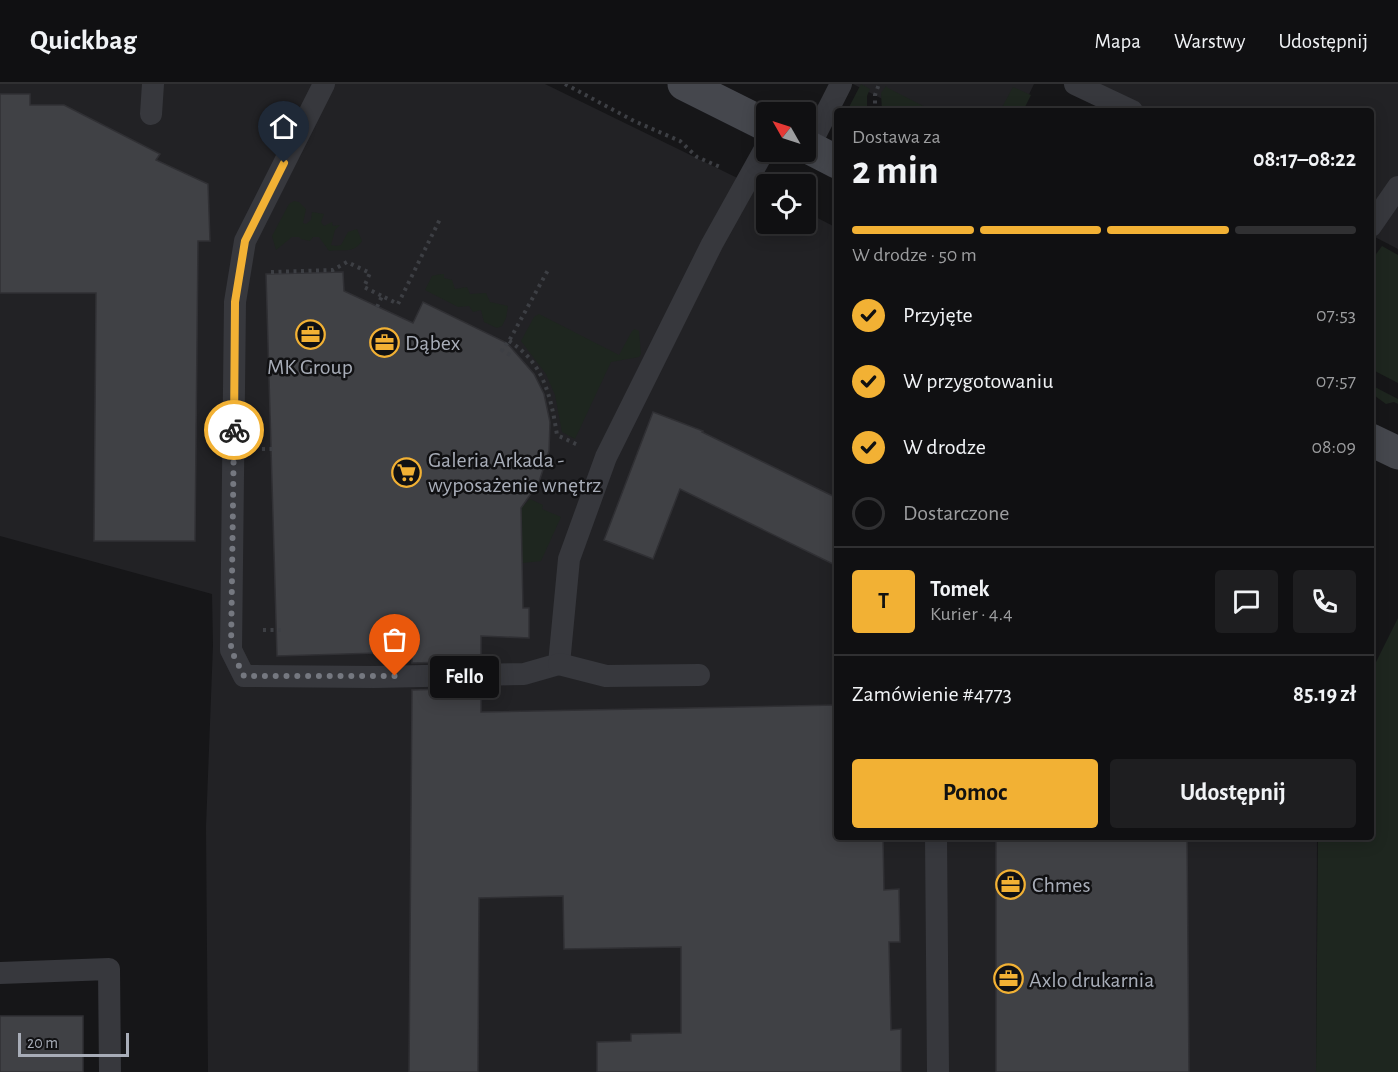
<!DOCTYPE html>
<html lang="pl">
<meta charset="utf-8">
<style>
:root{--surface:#101012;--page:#1e1e20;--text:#f1f3f6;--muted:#9c9d9f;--line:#303032;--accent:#f2b134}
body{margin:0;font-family:"Alegreya Sans",sans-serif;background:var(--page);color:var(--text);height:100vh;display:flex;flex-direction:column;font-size:22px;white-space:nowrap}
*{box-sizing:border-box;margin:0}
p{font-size:20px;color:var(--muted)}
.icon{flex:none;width:33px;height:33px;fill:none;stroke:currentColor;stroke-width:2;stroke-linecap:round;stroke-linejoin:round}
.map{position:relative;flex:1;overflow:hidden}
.drawer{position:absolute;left:834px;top:24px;width:540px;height:732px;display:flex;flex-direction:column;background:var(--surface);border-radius:6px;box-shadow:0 3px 15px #0003,0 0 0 2px var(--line)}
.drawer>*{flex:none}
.needle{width:39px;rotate:309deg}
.buttons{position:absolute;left:756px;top:18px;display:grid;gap:12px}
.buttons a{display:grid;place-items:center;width:60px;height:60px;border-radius:6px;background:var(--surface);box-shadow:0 3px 15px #0003,0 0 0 2px var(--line);font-size:30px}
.scale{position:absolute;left:18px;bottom:15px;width:111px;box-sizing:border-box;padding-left:6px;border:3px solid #a8adb8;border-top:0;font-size:16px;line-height:21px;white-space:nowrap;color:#a8adb8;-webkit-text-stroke:4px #111113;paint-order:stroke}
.pin{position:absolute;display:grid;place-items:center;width:51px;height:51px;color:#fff;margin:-62px -26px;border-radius:50% 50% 50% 0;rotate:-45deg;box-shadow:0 0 6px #0007}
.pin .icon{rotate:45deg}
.courier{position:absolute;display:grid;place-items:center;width:60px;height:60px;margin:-30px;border:4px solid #f2b134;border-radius:50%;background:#fff;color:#222;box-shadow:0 2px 8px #0007}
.bubble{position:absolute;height:42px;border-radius:6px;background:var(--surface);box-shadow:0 3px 15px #0003,0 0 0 2px var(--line);font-size:20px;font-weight:600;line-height:42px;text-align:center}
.head em{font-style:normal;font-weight:600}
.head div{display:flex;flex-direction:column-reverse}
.head{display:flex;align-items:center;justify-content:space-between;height:102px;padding:0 18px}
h1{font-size:39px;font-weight:600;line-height:45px}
.bar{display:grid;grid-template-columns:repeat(4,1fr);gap:9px 6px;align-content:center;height:72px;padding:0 18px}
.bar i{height:8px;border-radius:4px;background:var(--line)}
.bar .on{background:var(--accent)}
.bar p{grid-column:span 4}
.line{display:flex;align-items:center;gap:15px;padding:0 18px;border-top:2px solid var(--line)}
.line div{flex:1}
.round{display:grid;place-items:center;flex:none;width:63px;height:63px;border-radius:6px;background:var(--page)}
ol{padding:0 18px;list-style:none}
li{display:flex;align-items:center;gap:18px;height:66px}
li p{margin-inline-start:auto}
li .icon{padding:6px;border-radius:50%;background:var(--accent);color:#111;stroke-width:4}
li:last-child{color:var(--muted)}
li i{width:33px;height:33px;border:3px solid var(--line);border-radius:50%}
.button{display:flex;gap:12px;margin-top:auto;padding:12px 18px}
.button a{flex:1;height:69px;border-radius:6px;background:var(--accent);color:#111;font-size:24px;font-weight:600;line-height:69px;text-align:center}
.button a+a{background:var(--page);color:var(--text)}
header{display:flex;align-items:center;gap:36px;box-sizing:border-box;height:84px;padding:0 30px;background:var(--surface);border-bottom:2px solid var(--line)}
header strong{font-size:28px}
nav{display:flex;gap:33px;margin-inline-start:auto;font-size:21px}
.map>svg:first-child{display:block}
.built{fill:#222225}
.green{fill:#1e261f}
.building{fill:#404145;stroke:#303034;stroke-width:1.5}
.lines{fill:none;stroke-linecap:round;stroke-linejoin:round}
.path{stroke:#3d3f44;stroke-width:4;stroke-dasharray:3 4.5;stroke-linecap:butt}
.lane{stroke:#37383d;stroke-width:22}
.secondary{stroke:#45474d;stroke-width:33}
.done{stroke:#757880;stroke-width:6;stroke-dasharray:0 10.8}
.route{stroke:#f2b134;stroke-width:8}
.labels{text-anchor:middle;stroke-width:5;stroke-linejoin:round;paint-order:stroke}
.poi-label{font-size:22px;fill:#a8adb8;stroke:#111113;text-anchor:start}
</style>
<header>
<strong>Quickbag</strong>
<nav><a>Mapa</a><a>Warstwy</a><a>Udostępnij</a></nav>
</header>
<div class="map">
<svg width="1398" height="988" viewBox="0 0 1398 988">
<rect width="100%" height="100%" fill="#161618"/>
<g class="built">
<path d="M 0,0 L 545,0 L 766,108 L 766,140 L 806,140 L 806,128 L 837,144 L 837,753 L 1317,753 L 1316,988 L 208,988 L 206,743 L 213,561 L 212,510 L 0,452 Z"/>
<path d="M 853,0 L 1034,0 L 1021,27 L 906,27 Z"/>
<path d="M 1063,0 L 1398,0 L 1398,165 L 1371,151 L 1371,27 L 1118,27 Z"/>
</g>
<g class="green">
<path d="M 861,0 L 870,5 L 867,12 L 867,27 L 847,27 Z"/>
<path d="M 886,2 L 888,4 L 933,27 L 882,27 L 881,9 Z"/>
<path d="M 1013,3 L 1031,11 L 1023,27 L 1000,27 Z"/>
<path d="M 294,117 L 299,118 L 306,125 L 303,139 L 306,140 L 311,136 L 312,128 L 324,130 L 321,138 L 324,142 L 332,138 L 333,142 L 340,141 L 335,146 L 331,161 L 336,162 L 341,161 L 348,148 L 357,145 L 362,157 C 353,171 341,164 329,167 L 319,153 L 313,153 L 310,157 L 301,155 L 299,153 L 292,153 L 276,166 L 272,152 L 289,120 Z"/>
<path d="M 1382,162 L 1398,171 L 1398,299 L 1371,285 L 1371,177 Z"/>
<path d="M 441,190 L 444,190 L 444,194 L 452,196 L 455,205 L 467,203 L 470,210 L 486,209 L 490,218 L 508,222 L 506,234 L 502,242 L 497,244 L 484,238 L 481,226 L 473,228 L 469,222 L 458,223 L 425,206 L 432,192 Z"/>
<path d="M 539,230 L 619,271 L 632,247 L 635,245 L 639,247 L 641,270 L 639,273 L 611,278 L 575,355 L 562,348 L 555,311 L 546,290 L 521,257 L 534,233 Z"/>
<path d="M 1371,301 L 1398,315 L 1398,320 L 1394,318 L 1386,320 L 1371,309 Z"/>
<path d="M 530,415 L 543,421 L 542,425 L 561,433 L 541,477 L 522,479 L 521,424 Z"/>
<path d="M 1398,534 L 1398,988 L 1316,988 L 1318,753 L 1371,753 L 1371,588 Z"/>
</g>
<g class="building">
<path d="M 0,10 L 30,10 L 30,21 L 64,21 L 160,70 L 156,76 L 208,100 L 210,157 L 198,157 L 195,457 L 94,457 L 96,209 L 0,209 Z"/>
<path d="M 343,188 L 344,207 L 413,239 L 423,218 L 507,259 L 534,290 L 544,310 L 550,338 L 549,367 L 539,398 L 521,424 L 523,524 L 529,524 L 529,554 L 481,552 L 481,577 L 412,579 L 412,568 L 277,572 L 266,190 Z"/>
<path d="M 653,328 L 703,347 L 702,348 L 837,414 L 837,482 L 680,405 L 653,475 L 604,456 Z"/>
<path d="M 481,604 L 481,628 L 837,621 L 837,753 L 883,753 L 884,806 L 899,805 L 900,858 L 889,858 L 891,946 L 901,945 L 901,988 L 597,988 L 597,958 L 631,957 L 631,950 L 681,949 L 681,863 L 564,865 L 563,812 L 479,814 L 478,988 L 409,988 L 412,606 Z"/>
<path d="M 996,753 L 1187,753 L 1189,988 L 996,988 Z"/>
<rect x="0" y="932" width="83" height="56"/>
</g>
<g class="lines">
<g class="path">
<path d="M 565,0 L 634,37 L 680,57 L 697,73 L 720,83"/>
<path d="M 875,27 L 875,11 L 879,0"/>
<path d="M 271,188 L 333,186 L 347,178 L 370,189 L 364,203 L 382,212"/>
<path d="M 377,223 L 382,212 L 398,220 L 441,133"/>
<path d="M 509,257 C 544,279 551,313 557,351 L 578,361"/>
<path d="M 510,271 L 502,266 L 509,257 L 548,186"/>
<path d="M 262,365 L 276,365"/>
<path d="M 263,546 L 281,546"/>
</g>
<g class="lane">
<path d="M 324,0 L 245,157 L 235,218 L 231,566 L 244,592 L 374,593 L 524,590 L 559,580 L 569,475 L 606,373 L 712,160 L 766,63"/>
<path d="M 1075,0 L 1132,27"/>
<path d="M 151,30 L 153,0"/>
<path d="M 809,63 L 841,0"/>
<path d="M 1371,142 L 1398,103"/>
<path d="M 559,580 L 606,592 L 699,591"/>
<path d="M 936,753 L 938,988"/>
<path d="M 0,889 L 109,885 L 110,988"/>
</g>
<g class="secondary">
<path d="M 684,0 L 766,41"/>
<path d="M 806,62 L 837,78"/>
<path d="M 1371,356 L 1398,369"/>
</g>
</g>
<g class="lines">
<path class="done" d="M 234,346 L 231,566 L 244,592 L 395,592"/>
<path class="route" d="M 234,346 L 235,218 L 245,157 L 284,79"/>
</g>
<defs>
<symbol id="office-ring" viewBox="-11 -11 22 22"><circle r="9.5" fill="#111113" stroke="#f2b134" stroke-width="1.5"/><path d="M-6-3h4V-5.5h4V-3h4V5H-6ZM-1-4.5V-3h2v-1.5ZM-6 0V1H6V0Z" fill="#f2b134"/></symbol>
<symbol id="supermarket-ring" viewBox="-11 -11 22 22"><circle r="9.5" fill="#111113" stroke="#f2b134" stroke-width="1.5"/><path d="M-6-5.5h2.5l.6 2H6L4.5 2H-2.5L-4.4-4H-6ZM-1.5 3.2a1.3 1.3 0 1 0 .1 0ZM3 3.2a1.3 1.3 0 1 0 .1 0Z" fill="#f2b134"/></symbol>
</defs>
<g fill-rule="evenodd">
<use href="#office-ring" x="294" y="234" width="33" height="33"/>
<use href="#office-ring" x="368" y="242" width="33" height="33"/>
<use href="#supermarket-ring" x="390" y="372" width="33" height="33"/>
<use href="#office-ring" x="994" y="784" width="33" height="33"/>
<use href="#office-ring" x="992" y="878" width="33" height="33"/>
</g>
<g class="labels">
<g class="poi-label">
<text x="405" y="266">Dąbex</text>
<text x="310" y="290" text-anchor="middle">MK Group</text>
<text x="428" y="383">Galeria Arkada -<tspan x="428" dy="25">wyposażenie wnętrz</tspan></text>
<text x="1032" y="808">Chmes</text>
<text x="1029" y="903">Axlo drukarnia</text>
</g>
</g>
</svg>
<div class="buttons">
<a><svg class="needle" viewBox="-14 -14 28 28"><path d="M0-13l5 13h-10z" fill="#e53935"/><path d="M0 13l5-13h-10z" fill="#9c9d9f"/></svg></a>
<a><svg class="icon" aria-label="locate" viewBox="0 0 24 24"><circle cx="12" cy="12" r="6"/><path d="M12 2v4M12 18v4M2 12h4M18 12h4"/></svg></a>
</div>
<div class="scale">20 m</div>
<div class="pin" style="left:395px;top:592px;background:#ea580c"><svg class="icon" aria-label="bag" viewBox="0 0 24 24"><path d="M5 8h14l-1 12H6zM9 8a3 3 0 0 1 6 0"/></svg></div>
<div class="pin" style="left:284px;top:79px;background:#1f2937"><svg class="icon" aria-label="home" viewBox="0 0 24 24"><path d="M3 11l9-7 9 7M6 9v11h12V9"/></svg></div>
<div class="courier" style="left:234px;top:346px"><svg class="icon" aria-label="bike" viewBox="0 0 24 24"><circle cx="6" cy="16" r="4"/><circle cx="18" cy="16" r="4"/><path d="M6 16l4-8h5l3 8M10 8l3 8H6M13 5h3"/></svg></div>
<div class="bubble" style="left:430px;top:572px;width:69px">Fello</div>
<section class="drawer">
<div class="head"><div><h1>2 min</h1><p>Dostawa za</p></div><em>08:17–08:22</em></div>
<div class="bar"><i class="on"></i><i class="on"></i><i class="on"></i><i></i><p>W drodze · 50 m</p></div>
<ol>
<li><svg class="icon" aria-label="check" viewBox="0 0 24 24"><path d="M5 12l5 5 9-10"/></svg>Przyjęte<p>07:53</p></li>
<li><svg class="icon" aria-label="check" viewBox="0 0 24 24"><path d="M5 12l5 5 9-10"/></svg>W przygotowaniu<p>07:57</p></li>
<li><svg class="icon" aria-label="check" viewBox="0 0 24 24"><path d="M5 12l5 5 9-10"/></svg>W drodze<p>08:09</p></li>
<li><i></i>Dostarczone</li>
</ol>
<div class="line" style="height:108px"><b class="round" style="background:var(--accent);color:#111">T</b><div><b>Tomek</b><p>Kurier · 4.4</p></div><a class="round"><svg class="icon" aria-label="chat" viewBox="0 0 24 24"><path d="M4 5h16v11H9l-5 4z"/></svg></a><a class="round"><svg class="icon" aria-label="phone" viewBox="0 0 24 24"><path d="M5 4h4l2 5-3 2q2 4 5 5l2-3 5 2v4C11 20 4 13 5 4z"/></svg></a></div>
<div class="line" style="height:78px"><div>Zamówienie #4773</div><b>85.19 zł</b></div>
<div class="button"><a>Pomoc</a><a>Udostępnij</a></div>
</section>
</div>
